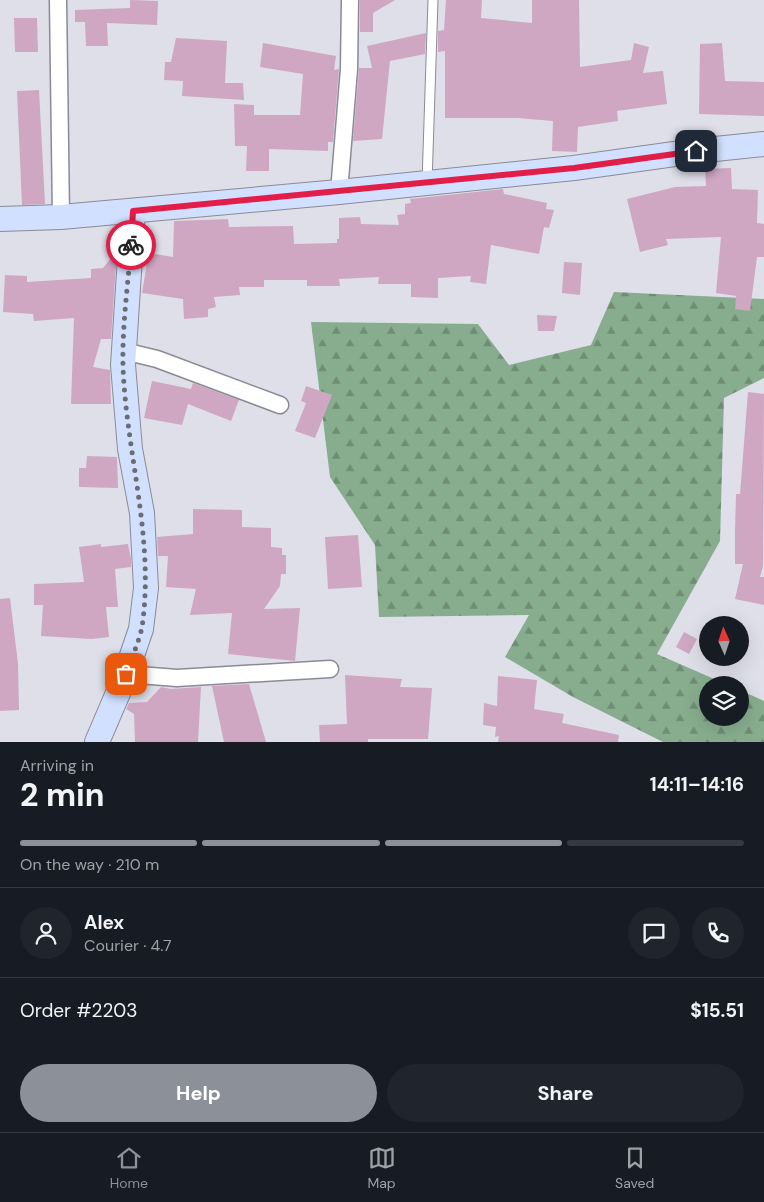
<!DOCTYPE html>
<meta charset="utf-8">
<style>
:root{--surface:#171b24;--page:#20242c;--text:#f1f3f6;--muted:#9ea1a6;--line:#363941;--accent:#8c9099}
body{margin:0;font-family:"DM Sans",sans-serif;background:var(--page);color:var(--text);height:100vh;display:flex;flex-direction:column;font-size:19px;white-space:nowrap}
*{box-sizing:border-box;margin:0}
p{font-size:16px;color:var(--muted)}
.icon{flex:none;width:28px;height:28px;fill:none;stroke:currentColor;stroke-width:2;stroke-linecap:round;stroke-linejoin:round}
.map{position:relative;height:742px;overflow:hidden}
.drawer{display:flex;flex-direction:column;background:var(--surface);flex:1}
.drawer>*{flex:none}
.needle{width:32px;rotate:357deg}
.fabs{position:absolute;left:699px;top:616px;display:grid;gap:10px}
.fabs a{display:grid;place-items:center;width:50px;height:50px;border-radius:50%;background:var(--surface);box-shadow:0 5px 20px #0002;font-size:25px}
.pin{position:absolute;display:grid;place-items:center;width:42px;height:42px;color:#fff;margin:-21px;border-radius:10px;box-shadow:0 2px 8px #0006}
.courier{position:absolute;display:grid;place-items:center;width:50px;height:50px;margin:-25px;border:4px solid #e11d48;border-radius:50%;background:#fff;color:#222;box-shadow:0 1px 6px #0007}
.summary em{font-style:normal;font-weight:700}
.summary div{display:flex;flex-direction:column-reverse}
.summary{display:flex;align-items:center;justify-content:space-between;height:85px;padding:0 20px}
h1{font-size:32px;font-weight:700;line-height:38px}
.bar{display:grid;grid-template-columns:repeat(4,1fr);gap:8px 5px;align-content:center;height:60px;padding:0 20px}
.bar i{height:6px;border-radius:4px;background:var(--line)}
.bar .active{background:var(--accent)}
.bar p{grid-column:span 4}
.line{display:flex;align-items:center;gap:12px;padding:0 20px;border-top:1px solid var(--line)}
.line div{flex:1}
.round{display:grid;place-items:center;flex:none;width:52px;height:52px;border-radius:26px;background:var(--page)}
.button{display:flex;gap:10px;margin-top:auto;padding:10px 20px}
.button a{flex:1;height:58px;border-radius:30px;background:var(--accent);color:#fff;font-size:20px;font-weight:700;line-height:58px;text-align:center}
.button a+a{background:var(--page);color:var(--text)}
.dock{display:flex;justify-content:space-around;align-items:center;height:70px;border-top:1px solid var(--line);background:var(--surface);font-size:14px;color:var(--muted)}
.dock a{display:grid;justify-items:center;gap:2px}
.dock .active{color:var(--accent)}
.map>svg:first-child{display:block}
.forest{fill:url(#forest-firs)}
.building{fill:#cfa7c3}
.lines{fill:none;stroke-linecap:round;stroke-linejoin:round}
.lane-casing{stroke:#8a8b94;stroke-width:11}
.street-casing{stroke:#8a8b94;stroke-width:19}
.secondary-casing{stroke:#8a8b94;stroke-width:26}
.lane{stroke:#fff;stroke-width:9}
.street{stroke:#fff;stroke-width:16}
.secondary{stroke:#d1e0fe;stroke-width:24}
.done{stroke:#6c6d73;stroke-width:5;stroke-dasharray:0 9}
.route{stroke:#e11d48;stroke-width:6}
</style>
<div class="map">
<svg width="764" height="742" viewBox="0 0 764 742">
<defs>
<pattern id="forest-firs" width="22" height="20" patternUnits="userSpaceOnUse" patternTransform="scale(1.25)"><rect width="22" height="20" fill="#87ad8e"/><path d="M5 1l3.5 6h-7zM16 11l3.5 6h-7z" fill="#6f8d75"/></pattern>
</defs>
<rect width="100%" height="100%" fill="#dedfe9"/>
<path class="forest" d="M 614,292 L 764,299 L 764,378 L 724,398 L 720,541 L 657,654 L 728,685 L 708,685 L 708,718 L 740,718 L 740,690 L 764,701 L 764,742 L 663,742 L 573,697 L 505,657 L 529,615 L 379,617 L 375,545 L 330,477 L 311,322 L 478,324 L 509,365 L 591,345 Z"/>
<g class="building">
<path d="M 130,0 L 158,1 L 157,25 L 107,23 L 108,46 L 86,46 L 85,22 L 75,22 L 75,10 L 130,8 Z"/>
<path d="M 360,0 L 395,0 L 373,13 L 373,32 L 360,32 Z"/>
<path d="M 446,0 L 482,0 L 481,18 L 532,23 L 532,0 L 579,0 L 580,67 L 631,60 L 634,43 L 649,47 L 643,73 L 663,71 L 667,104 L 617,111 L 618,121 L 578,127 L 577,152 L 552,151 L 553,121 L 518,118 L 445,118 L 445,51 L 438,52 L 438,31 L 444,30 Z"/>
<path d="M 14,18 L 37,18 L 38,52 L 15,52 Z"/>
<path d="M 426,33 L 425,54 L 390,61 L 382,139 L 353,141 L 359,68 L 372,68 L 367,46 Z"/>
<path d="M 176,38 L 227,41 L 225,83 L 243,83 L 244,100 L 182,96 L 183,81 L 164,80 L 165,62 L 171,62 Z"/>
<path d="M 263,43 L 336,56 L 334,70 L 339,69 L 333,142 L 328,142 L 328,151 L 269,149 L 269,171 L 246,171 L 247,146 L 235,146 L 234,104 L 254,105 L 254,115 L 300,115 L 303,74 L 260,67 Z"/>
<path d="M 722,43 L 725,81 L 764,82 L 764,116 L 699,114 L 700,44 Z"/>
<path d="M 39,90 L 45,204 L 22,205 L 17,91 Z"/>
<path d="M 731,168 L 732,189 L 758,190 L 757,223 L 764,224 L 764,257 L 757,257 L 750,311 L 735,309 L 736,296 L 716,293 L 721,237 L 666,239 L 668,245 L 640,252 L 627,199 L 675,187 L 706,186 L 705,169 Z"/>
<path d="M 503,189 L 504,194 L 547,203 L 546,209 L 554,210 L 549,228 L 544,227 L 539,254 L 491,245 L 486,284 L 470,282 L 471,276 L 438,278 L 438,298 L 411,297 L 411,284 L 378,284 L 379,277 L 339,279 L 340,286 L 307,286 L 307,280 L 264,280 L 264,287 L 239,287 L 240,295 L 214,297 L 216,307 L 208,309 L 208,317 L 184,319 L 183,299 L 142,293 L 147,263 L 155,254 L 173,257 L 174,221 L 228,219 L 229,227 L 293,226 L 294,244 L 337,243 L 337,239 L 339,239 L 339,218 L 360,217 L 361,224 L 399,225 L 397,215 L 405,214 L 405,204 L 411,203 L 410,199 Z"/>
<path d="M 117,251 L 111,339 L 101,339 L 93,367 L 110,370 L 111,404 L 71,404 L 74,318 L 34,321 L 33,314 L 3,312 L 5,275 L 27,276 L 27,282 L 91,278 L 91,269 L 103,268 Z"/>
<path d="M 564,262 L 582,263 L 580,295 L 562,293 Z"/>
<path d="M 537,315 L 557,316 L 554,331 L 538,331 Z"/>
<path d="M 152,381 L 191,389 L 193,383 L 239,400 L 231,421 L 188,404 L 182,425 L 144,418 Z"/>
<path d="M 306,386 L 332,395 L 315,438 L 295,431 L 306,403 L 301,401 Z"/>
<path d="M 748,392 L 764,394 L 763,566 L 760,577 L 764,577 L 764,605 L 735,599 L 743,564 L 735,564 L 735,531 L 736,494 L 740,494 Z"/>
<path d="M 87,456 L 117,457 L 118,488 L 79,487 L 79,468 L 86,468 Z"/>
<path d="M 193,509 L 242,510 L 242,527 L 271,528 L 271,547 L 282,548 L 282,555 L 286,555 L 286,574 L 281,574 L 280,586 L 264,609 L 300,608 L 295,661 L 228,654 L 232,613 L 190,615 L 196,589 L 166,587 L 168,556 L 158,556 L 157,537 L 193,534 Z"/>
<path d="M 358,535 L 362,587 L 328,589 L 325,537 Z"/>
<path d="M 101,544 L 101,547 L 128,544 L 131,559 L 131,567 L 115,569 L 118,607 L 106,607 L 109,637 L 92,639 L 41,636 L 43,605 L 34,605 L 34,584 L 84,582 L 79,547 Z"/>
<path d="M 10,598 L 18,664 L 19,710 L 0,711 L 0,599 Z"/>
<path d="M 684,632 L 697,639 L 689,654 L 676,647 Z"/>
<path d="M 345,675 L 402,679 L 400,687 L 432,688 L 428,739 L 368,739 L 368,742 L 320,742 L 319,725 L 347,724 Z"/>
<path d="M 498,676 L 537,680 L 534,709 L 564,714 L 562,723 L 619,735 L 618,742 L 498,742 L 499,736 L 495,737 L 496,727 L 483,725 L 484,703 L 497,706 Z"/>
<path d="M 249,684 L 266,742 L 224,742 L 212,686 Z"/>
<path d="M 161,687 L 171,689 L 201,687 L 198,742 L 135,742 L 134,714 L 126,709 L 129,703 L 147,702 Z"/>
</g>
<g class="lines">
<defs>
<path id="lane" d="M 427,183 L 433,0"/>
<g id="street">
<path d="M 58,0 L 61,217"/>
<path d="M 339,192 L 349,69 L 350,0"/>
<path d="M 124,351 L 157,359 L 280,405"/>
<path d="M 126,674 L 177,678 L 330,669"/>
</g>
<g id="secondary">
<path d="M 0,219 L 61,217 L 339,192 L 574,168 L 696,151 L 764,144"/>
<path d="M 97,742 L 124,679 L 141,629 L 146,588 L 142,513 L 130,449 L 123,365 L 133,211"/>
</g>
</defs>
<use href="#lane" class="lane-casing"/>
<use href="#street" class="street-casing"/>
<use href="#secondary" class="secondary-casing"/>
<use href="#lane" class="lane"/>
<use href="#street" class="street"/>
<use href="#secondary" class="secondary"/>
</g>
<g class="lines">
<path class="done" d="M 126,674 C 131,659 139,642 142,627 C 155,539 126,453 123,366 C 122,326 128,285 131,245"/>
<path class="route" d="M 131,245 L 133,211 L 574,168 L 696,151"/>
</g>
</svg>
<div class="fabs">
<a><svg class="needle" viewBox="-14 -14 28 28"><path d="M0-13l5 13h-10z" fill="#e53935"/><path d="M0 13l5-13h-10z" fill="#9ea1a6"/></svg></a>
<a><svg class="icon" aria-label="layers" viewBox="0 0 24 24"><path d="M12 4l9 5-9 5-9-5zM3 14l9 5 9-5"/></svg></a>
</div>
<div class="pin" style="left:126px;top:674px;background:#ea580c"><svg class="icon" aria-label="bag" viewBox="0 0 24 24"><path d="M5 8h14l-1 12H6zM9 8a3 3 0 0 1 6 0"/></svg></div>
<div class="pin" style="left:696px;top:151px;background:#1f2937"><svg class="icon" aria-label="home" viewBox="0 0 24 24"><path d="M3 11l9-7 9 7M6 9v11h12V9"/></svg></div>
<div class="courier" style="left:131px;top:245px"><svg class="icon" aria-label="bike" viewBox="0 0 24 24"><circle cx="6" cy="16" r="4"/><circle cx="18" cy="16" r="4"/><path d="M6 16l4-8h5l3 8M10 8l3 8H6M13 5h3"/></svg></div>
</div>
<section class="drawer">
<div class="summary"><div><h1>2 min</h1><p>Arriving in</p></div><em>14:11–14:16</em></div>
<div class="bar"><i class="active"></i><i class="active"></i><i class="active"></i><i></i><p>On the way · 210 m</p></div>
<div class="line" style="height:90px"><a class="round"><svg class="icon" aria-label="person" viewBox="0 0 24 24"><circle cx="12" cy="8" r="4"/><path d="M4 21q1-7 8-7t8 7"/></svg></a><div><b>Alex</b><p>Courier · 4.7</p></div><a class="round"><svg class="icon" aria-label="chat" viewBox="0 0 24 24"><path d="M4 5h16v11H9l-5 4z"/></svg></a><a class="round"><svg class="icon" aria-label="phone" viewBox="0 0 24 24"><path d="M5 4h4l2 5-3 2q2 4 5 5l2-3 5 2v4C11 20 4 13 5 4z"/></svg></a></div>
<div class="line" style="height:65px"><div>Order #2203</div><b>$15.51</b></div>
<div class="button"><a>Help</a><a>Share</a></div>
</section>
<nav class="dock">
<a class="active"><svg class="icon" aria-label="home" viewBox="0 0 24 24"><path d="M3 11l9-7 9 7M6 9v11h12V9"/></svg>Home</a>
<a><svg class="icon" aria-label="map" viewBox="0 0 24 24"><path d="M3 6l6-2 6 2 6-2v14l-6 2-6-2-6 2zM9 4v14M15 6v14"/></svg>Map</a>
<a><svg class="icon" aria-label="saved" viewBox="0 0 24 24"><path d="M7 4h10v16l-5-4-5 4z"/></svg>Saved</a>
</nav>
